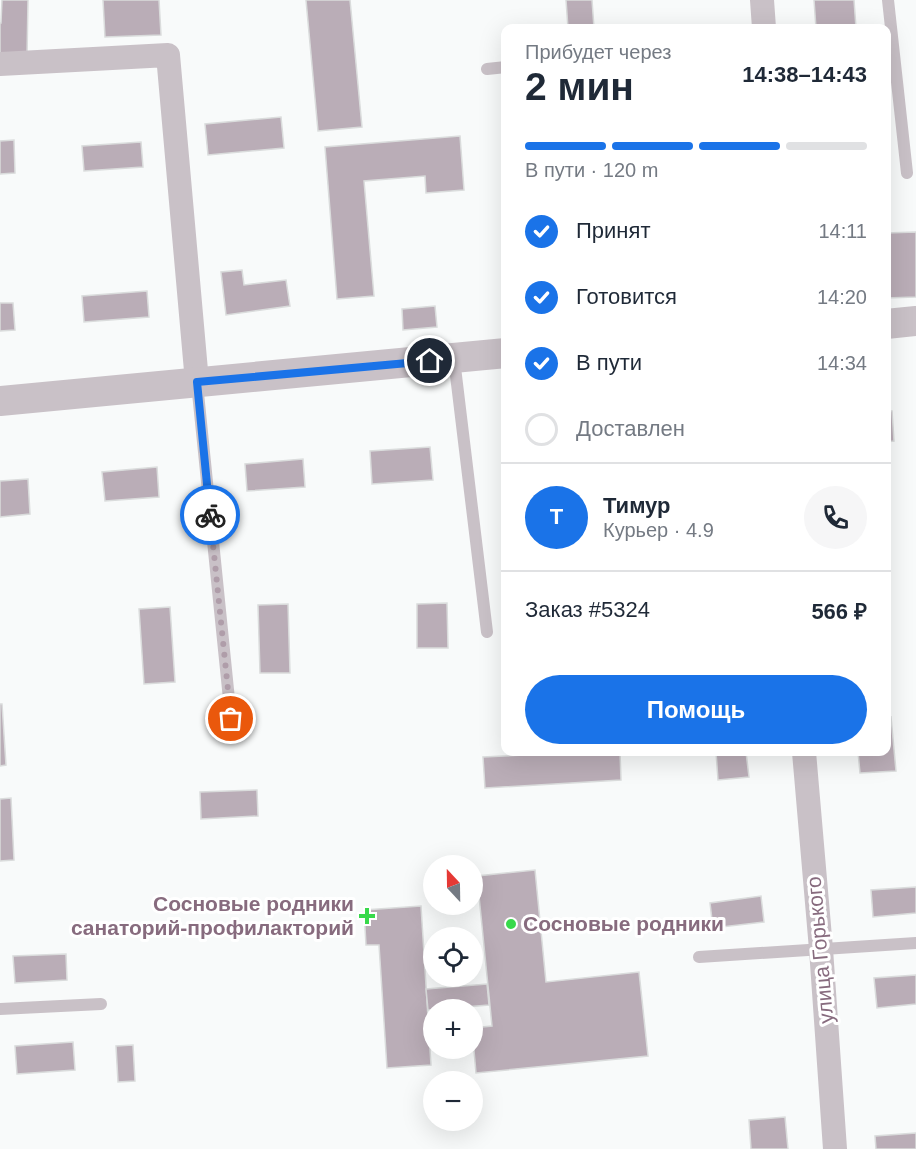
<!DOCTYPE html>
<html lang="ru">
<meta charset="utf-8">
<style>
:root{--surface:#fff;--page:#f6f6f7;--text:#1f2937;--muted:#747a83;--line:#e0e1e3;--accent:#1a73e8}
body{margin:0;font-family:Arial,sans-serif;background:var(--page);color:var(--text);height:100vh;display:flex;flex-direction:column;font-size:22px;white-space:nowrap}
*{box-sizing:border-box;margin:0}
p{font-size:20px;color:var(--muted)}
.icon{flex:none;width:33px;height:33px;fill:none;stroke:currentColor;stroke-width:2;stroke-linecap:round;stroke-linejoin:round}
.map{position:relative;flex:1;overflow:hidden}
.sheet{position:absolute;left:501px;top:24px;width:390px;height:732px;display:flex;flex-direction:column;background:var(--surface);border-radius:12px;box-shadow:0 6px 24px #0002}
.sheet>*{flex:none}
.needle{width:39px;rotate:338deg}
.buttons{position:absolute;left:423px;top:855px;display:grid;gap:12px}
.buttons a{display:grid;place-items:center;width:60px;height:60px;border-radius:50%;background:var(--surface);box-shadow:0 6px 24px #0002;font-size:30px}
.pin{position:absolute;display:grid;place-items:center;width:51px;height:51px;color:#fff;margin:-26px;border:3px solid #fff;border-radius:50%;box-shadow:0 2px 6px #0007}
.courier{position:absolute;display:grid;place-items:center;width:60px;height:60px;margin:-30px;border:4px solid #1a73e8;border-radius:50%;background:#fff;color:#222;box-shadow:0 2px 8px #0007}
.summary em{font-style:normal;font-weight:600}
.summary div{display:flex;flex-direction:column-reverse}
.summary{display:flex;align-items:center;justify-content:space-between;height:102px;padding:0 24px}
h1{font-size:39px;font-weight:600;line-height:45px}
.bar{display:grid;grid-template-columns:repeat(4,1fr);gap:9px 6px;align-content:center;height:72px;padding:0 24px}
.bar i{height:8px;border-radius:4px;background:var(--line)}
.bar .on{background:var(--accent)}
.bar p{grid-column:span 4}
.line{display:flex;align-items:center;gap:15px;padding:0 24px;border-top:2px solid var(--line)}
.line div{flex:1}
.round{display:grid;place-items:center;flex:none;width:63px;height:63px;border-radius:32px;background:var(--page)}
ol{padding:0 24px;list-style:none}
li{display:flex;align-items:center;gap:18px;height:66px}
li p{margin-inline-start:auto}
li .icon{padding:6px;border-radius:50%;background:var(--accent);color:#fff;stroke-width:4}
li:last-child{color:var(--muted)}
li i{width:33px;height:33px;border:3px solid var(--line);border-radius:50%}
.action{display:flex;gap:12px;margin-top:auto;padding:12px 24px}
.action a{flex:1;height:69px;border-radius:36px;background:var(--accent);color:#fff;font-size:24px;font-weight:600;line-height:69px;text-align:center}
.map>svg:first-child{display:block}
.building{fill:#baadb7;stroke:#dadcdc;stroke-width:1.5}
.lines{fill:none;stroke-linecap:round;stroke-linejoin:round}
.service{stroke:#c9c1c7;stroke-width:12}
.minor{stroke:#c9c1c7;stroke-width:24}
.tertiary{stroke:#c9c1c7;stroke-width:30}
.done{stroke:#af9da9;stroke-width:6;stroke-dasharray:0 10.8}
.route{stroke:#1a73e8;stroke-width:8}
.poi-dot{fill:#38d94b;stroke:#fff;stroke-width:2}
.labels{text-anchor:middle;stroke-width:6;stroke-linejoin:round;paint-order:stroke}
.poi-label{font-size:21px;font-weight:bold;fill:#876b7e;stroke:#fff;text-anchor:end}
.street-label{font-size:21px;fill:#876b7e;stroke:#fff}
</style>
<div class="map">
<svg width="916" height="1149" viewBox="0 0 916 1149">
<rect width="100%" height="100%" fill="#f8fafa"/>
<g class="building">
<path d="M 2,0 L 28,0 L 27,57 L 0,56 L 0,23 L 1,23 Z"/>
<path d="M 103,0 L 159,0 L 161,35 L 105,37 Z"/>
<path d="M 306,0 L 350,0 L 362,127 L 318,131 Z"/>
<path d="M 566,0 L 592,0 L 594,28 L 568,28 Z"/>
<path d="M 814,0 L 854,0 L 856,28 L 816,28 Z"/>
<path d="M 281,117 L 284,148 L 208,155 L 205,124 Z"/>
<path d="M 460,136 L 464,190 L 426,193 L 425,176 L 364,181 L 374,296 L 337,299 L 325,147 Z"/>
<path d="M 14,140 L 15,173 L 0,174 L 0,141 Z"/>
<path d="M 141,142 L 143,167 L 84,171 L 82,146 Z"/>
<path d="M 916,232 L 916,297 L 886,298 L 886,233 Z"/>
<path d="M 242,270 L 244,285 L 286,280 L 290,306 L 226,315 L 221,272 Z"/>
<path d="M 147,291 L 149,317 L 84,322 L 82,296 Z"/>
<path d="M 0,303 L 13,303 L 15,330 L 0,331 Z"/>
<path d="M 435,306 L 437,327 L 403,330 L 402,309 Z"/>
<path d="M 886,411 L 892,411 L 894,441 L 886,442 Z"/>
<path d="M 430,447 L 433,480 L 372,484 L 370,451 Z"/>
<path d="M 303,459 L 305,487 L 247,491 L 245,464 Z"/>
<path d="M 157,467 L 159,497 L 105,501 L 102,472 Z"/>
<path d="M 28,479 L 30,514 L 0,517 L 0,481 Z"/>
<path d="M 447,603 L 448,648 L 417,648 L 417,604 Z"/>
<path d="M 288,604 L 290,673 L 260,673 L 258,605 Z"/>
<path d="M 170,607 L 175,682 L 144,684 L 139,609 Z"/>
<path d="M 0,704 L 2,704 L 6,765 L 0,766 Z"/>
<path d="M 891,717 L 896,771 L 860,773 L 858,752 L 886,752 L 886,718 Z"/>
<path d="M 585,752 L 620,752 L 621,780 L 485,788 L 483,757 Z"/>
<path d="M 716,752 L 746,752 L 749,777 L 718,780 Z"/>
<path d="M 257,790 L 258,816 L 201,819 L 200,792 Z"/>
<path d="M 11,798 L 14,860 L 0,861 L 0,799 Z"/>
<path d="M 535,870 L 546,982 L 639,972 L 648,1056 L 476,1073 L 472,1028 L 492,1026 L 477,876 Z"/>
<path d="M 916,887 L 916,913 L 873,917 L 871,890 Z"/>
<path d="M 761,896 L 764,922 L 713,928 L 710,903 Z"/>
<path d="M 421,906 L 431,1065 L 387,1068 L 379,945 L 366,945 L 364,910 Z"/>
<path d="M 66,954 L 67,980 L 15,983 L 13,956 Z"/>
<path d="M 916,975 L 916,1004 L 877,1008 L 874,978 Z"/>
<path d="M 487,984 L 489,1005 L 428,1010 L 426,989 Z"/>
<path d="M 73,1042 L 75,1070 L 17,1074 L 15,1046 Z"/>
<path d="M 133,1045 L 135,1081 L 118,1082 L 116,1046 Z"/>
<path d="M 785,1117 L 788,1149 L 751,1149 L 749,1120 Z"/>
<path d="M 916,1133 L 916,1149 L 876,1149 L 875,1136 Z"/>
</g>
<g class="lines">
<g class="service">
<path d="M 888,0 L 907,173"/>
<path d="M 487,69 L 506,67"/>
<path d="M 454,359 L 487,632"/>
<path d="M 197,383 L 231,719"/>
<path d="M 699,957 L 916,943"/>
<path d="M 0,1009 L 101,1004"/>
</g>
<g class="minor">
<path d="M 762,0 L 764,28"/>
<path d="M 0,64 L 168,55 L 197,382"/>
<path d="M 804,752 L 821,949 L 835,1149"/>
</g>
<g class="tertiary">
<path d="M 886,324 L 916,321"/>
<path d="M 0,401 L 506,353"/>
</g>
</g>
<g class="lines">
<path class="done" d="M 210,515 L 231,719"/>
<path class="route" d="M 210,515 L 197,382 L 430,361"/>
</g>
<g class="poi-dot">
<path d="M364 907h6v6h6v6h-6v6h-6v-6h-6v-6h6z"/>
<circle cx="511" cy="924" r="6"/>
</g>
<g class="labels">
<g class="poi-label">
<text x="354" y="911">Сосновые родники<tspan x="354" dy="24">санаторий-профилакторий</tspan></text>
<text x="523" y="931" text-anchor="start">Сосновые родники</text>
</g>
<g class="street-label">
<text transform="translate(820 950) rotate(-95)" y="7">улица Горького</text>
</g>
</g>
</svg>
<div class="buttons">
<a><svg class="needle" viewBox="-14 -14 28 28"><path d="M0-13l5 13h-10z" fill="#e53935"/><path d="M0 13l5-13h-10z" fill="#747a83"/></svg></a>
<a><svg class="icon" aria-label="locate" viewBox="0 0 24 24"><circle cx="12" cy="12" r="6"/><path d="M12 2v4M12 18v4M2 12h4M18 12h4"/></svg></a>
<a>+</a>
<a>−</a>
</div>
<div class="pin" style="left:231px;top:719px;background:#ea580c"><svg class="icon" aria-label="bag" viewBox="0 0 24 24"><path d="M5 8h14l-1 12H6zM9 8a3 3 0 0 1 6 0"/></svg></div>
<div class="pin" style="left:430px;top:361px;background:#1f2937"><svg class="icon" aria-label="home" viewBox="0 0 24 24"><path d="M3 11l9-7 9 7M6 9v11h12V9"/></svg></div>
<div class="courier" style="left:210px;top:515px"><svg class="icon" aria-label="bike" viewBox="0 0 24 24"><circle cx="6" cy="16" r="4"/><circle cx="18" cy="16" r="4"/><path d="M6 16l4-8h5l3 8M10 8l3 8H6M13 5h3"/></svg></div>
<section class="sheet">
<div class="summary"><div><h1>2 мин</h1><p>Прибудет через</p></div><em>14:38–14:43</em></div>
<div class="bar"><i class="on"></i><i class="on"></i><i class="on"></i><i></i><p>В пути · 120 m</p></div>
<ol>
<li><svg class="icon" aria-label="check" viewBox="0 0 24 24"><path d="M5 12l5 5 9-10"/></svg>Принят<p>14:11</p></li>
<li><svg class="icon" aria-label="check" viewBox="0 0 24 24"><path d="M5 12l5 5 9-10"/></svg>Готовится<p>14:20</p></li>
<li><svg class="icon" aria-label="check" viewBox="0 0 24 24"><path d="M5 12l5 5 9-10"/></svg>В пути<p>14:34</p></li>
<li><i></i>Доставлен</li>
</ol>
<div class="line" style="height:108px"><b class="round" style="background:var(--accent);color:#fff">Т</b><div><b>Тимур</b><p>Курьер · 4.9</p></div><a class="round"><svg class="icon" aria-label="phone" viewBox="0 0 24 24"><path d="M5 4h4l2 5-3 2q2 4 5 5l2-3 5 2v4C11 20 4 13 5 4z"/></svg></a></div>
<div class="line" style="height:78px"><div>Заказ #5324</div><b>566 ₽</b></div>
<div class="action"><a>Помощь</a></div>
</section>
</div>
